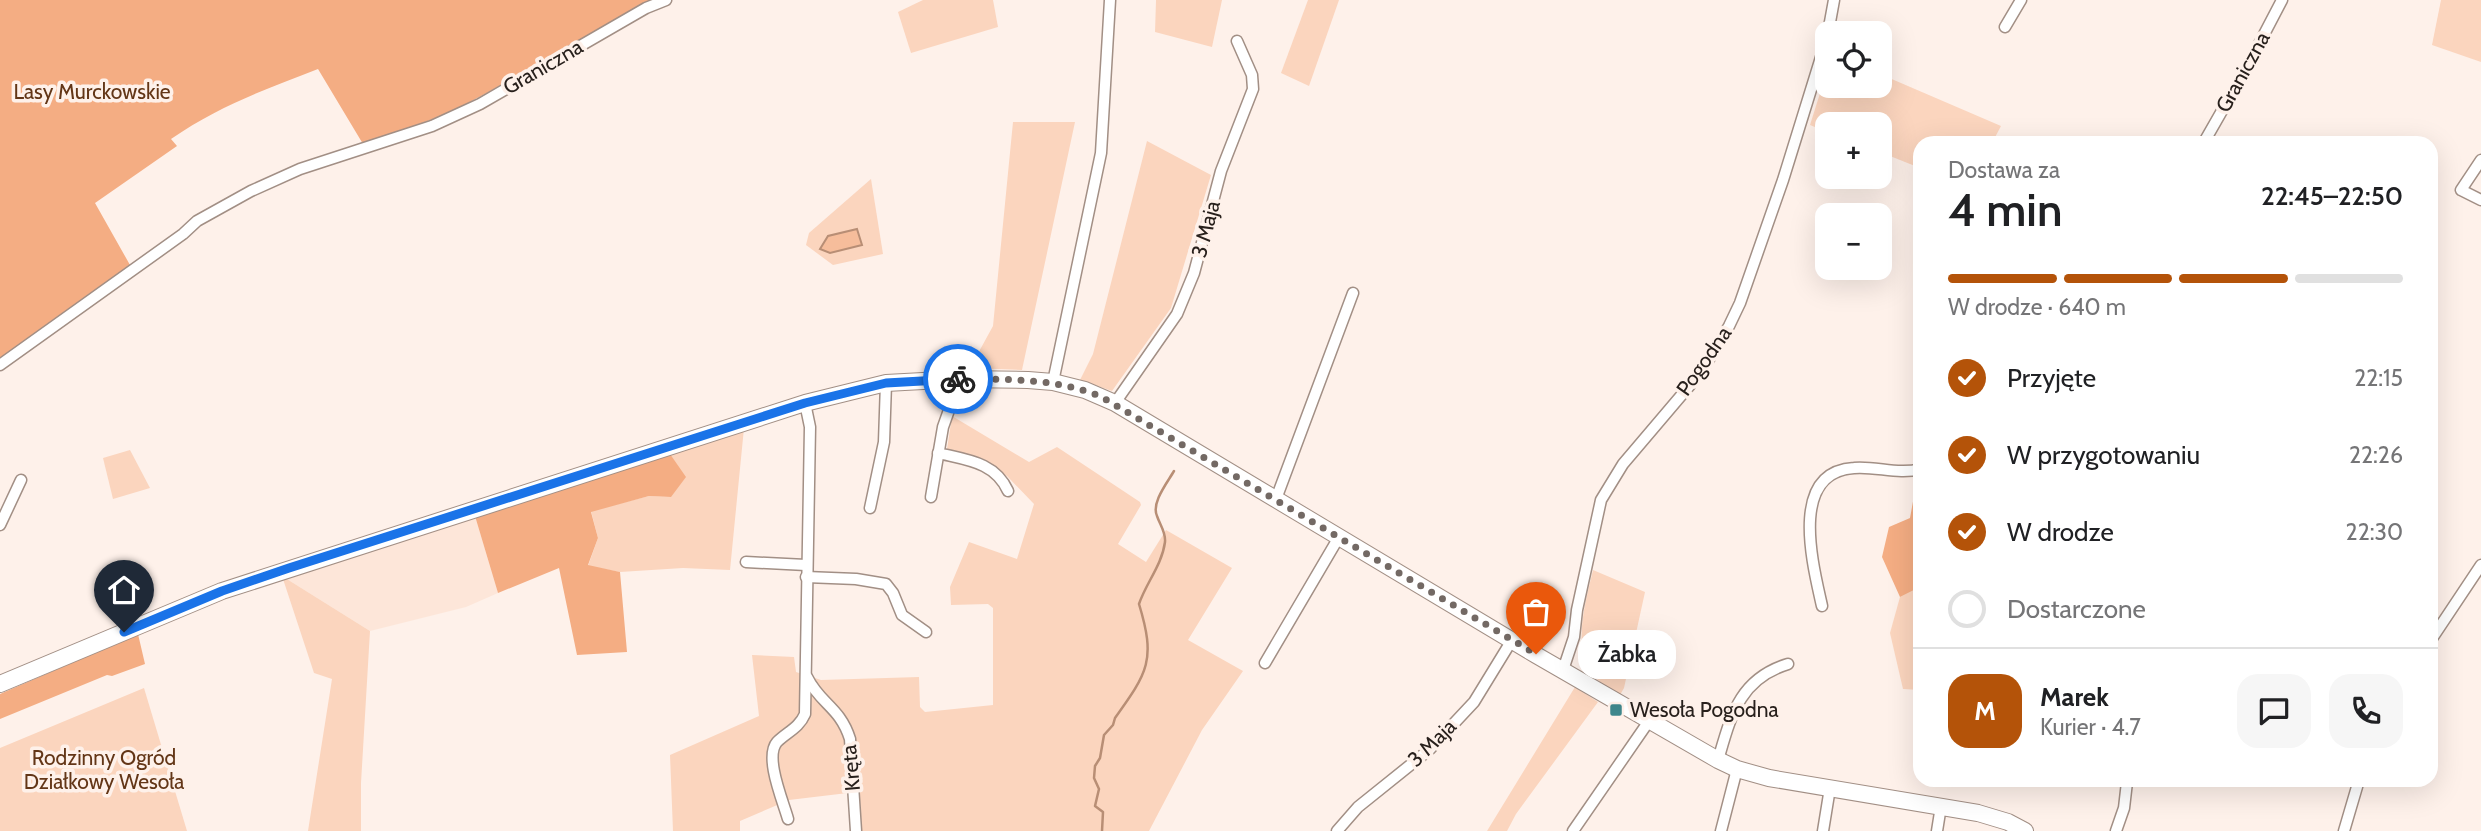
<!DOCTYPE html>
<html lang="pl">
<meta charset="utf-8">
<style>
:root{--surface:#fff;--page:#f6f6f6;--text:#202124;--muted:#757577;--line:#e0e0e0;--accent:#b45309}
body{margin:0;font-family:Cabin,sans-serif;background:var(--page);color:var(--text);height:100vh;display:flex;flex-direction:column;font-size:26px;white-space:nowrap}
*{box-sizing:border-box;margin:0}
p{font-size:23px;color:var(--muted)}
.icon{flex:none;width:38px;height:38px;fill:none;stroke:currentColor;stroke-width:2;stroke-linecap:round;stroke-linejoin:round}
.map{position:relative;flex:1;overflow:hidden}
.sheet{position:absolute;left:1913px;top:136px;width:525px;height:651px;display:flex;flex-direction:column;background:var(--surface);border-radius:21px;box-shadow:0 7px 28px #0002}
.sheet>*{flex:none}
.controls{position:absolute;left:1815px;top:21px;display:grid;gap:14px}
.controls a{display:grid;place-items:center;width:77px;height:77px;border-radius:14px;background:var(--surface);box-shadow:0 7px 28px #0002;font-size:35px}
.pin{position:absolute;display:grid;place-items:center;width:60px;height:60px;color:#fff;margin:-72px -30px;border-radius:50% 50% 50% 0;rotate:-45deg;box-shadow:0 0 7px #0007}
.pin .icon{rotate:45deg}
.courier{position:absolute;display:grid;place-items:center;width:70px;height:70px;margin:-35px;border:5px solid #1a73e8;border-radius:50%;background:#fff;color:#222;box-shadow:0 2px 9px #0007}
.bubble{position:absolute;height:49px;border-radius:21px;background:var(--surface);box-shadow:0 7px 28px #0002;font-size:23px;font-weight:600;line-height:49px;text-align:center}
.headline em{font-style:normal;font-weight:600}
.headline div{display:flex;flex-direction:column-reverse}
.headline{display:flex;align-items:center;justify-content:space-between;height:119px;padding:0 35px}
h1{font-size:46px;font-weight:600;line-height:52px}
.bar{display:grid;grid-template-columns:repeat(4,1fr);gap:10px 7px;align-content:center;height:84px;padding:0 35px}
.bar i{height:9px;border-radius:5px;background:var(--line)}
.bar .selected{background:var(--accent)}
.bar p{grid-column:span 4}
.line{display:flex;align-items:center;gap:18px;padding:0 35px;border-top:2px solid var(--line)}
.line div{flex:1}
.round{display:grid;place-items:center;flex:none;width:74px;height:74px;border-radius:21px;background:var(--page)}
ol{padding:0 35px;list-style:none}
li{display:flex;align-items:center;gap:21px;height:77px}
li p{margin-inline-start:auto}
li .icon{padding:7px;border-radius:50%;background:var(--accent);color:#fff;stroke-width:4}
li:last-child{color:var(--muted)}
li i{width:38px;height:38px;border:4px solid var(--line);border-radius:50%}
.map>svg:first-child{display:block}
.built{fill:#fde6d9}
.green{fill:#fbd5be}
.forest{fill:#f4ad83}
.water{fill:#f6bd9b;stroke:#b88e75;stroke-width:2}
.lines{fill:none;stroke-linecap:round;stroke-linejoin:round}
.stream{stroke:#b88e75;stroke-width:2.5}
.street-casing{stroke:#a28f85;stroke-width:13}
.secondary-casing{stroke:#a28f85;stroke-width:18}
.street{stroke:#fff;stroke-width:10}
.secondary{stroke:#fff;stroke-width:16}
.done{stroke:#736964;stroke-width:7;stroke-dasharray:0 12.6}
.route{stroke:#1a73e8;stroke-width:9}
.poi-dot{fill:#3f878c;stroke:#fef1ea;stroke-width:2.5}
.labels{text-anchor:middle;stroke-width:7;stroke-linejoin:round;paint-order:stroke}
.street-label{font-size:21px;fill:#28201c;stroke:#fef1ea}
.park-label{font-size:21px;fill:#633617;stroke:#fef1ea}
.poi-label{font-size:21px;fill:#28201c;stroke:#fef1ea;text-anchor:start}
</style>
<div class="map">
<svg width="2481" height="831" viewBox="0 0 2481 831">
<rect width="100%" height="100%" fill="#fef1ea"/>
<path class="built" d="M 475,516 L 498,593 L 466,607 L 370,631 L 282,576 Z"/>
<g class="green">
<path d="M 923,0 L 993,0 L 998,27 L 911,53 L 898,12 Z"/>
<path d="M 1156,0 L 1222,0 L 1212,47 L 1155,32 Z"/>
<path d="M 1308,0 L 1339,0 L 1309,86 L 1281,73 Z"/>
<path d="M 2441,0 L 2481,0 L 2481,62 L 2432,45 Z"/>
<path d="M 1827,71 L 1827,86 L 1880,86 L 1880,74 L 2001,126 L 1992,143 L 1920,144 L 1920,168 L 1880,152 L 1880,124 L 1827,124 L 1827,132 L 1810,125 Z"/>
<path d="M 1013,122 L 1075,122 L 1022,370 L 970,368 L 993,326 Z"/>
<path d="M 1147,141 L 1211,175 L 1171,308 L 1112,391 L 1080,380 L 1093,354 Z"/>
<path d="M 871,179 L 883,254 L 833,265 L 806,245 L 809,233 Z"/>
<path d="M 952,416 L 1029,462 L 1057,447 L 1140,502 L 1141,505 L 1118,544 L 1146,562 L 1166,530 L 1232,568 L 1188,640 L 1243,671 L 1202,730 L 1149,831 L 861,831 L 856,792 L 789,800 L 740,821 L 740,831 L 673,831 L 670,755 L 759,716 L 752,655 L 794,657 L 796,672 L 821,680 L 919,677 L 920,707 L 925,712 L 993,705 L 993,608 L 988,604 L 951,605 L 950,587 L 969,542 L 1017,559 L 1034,504 L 1007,476 L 947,449 Z"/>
<path d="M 744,428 L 730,570 L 683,568 L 620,572 L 588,566 L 598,538 L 591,511 L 649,496 L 671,497 L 670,454 Z"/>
<path d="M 130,450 L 150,488 L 113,499 L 103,458 Z"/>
<path d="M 1593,570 L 1645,592 L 1624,688 L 1620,695 C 1610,689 1597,682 1590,671 C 1573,643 1586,600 1593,570 Z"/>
<path d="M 282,576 L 370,631 L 361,783 L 361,831 L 308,831 L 332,679 L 314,673 Z"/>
<path d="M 1920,587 L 1920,690 L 1903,689 L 1890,633 L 1900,597 Z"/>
<path d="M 1575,687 L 1598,702 L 1516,814 L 1507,831 L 1487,831 Z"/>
<path d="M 144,688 L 187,831 L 0,831 L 0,748 Z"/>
</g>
<g class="forest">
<path d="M 0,0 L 658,0 C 591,32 529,71 464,105 C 432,121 397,132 363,144 L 318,69 C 264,90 219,106 171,139 L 177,146 L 95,203 L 130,265 L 0,360 Z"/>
<path d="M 670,454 L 686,477 L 671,497 L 649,496 L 591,512 L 598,538 L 588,565 L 620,572 L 627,652 L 577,655 L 559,568 L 498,593 L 475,516 Z"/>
<path d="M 1920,463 L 1920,587 L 1900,597 L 1882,557 L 1889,527 L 1910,518 Z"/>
<path d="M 138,634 L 145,664 L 112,676 L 107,675 L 0,719 L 0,694 Z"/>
</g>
<path class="water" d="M 857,229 L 862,245 L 830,253 L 820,249 L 828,236 Z"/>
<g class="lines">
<path class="stream" d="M 1102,831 L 1103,812 L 1095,806 L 1099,789 L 1094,778 L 1095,766 L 1100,758 L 1104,735 L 1113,725 L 1115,718 C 1148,672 1156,660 1139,604 C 1146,583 1162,565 1165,542 C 1166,532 1160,525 1157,516 C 1151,503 1167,483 1174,471"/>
<defs>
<g id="street">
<path d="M 2005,27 L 2021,0"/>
<path d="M 1828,33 L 1834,0"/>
<path d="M 2203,144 L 2247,67 L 2282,0"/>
<path d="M 2481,160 L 2461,190 L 2481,200"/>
<path d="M 0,365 L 183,234 L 197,221 L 251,191 L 300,169 L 432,126 L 480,104 L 646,8 L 666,0"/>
<path d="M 1053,382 L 1101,153 L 1110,0"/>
<path d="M 1115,403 L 1177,314 L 1194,273 L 1221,171 L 1253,89 L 1252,75 L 1237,41"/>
<path d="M 938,453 C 967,460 995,462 1008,491"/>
<path d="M 931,497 L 943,427 L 960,379"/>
<path d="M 1276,499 L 1353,293"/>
<path d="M 870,508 L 884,442 L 886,383"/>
<path d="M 0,525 L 21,480"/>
<path d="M 746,562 L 806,565"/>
<path d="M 806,577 L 856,579 L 886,584 L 893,593 L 902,615 L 926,632"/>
<path d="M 1822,606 C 1813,565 1788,472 1854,468 C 1876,466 1899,475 1920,469"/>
<path d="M 2431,640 L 2481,565"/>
<path d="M 1265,663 L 1339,537"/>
<path d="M 1563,670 L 1574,637 L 1577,610 L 1601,500 L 1623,464 L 1702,371 L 1729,326 L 1740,303 L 1783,180 L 1827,38"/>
<path d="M 807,677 C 820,704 840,707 850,739 L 856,831"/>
<path d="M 1718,760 C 1731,716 1739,679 1788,664"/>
<path d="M 788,819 C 783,801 764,757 777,742 C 787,732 799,728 805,714 L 810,427 L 805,403"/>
<path d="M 1337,831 L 1358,807 L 1429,750 L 1474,702 L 1512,640"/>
<path d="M 1573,831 L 1649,721"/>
<path d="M 1721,831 L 1737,769"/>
<path d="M 1823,831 L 1830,788"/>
<path d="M 1937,831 L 1941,806"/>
<path d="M 2116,831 L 2124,808 L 2127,782"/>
<path d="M 2344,831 L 2359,780"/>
</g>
<path id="secondary" d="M 0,684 L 222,591 L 805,403 L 886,383 L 960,379 L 1028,380 L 1053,382 L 1085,390 L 1115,403 L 1536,655 L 1718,760 L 1737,769 L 1769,778 L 1978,813 L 2008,822 L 2025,831"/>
</defs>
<use href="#street" class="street-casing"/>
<use href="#secondary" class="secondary-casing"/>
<use href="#street" class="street"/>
<use href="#secondary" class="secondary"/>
</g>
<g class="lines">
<path class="done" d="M 958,379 C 1006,379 1053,378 1100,396 L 1536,654"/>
<path class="route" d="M 124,632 L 222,591 L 289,568 L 805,403 L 886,383 L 958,379"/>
</g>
<rect class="poi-dot" x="1609" y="703" width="14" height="14" rx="3.5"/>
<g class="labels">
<g class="street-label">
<text transform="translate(543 67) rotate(-30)" y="7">Graniczna</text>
<text transform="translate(2243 72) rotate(-61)" y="7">Graniczna</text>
<text transform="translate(1206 229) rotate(-75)" y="7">3 Maja</text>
<text transform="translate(1704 361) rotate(-55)" y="7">Pogodna</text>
<text transform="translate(1432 743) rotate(-44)" y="7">3 Maja</text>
<text transform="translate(851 768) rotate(-95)" y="7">Kręta</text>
</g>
<g class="park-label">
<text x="92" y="99">Lasy Murckowskie</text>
<text x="104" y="765">Rodzinny Ogród<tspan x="104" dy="24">Działkowy Wesoła</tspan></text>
</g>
<g class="poi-label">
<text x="1630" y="717">Wesoła Pogodna</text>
</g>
</g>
</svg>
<div class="controls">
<a><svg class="icon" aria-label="locate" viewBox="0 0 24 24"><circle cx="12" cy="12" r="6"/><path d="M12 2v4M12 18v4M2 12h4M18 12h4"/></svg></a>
<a>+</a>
<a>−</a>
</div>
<div class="pin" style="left:1536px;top:654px;background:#ea580c"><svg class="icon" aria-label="bag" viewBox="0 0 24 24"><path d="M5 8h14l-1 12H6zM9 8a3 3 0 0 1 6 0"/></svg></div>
<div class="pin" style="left:124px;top:632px;background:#1f2937"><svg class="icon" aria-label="home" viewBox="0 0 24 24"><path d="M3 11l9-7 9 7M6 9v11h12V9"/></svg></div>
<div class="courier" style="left:958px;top:379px"><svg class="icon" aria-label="bike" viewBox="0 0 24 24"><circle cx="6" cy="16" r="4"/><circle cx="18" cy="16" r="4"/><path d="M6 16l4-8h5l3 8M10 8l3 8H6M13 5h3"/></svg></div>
<div class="bubble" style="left:1578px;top:630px;width:98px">Żabka</div>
<section class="sheet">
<div class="headline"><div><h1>4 min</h1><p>Dostawa za</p></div><em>22:45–22:50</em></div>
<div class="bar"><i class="selected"></i><i class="selected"></i><i class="selected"></i><i></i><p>W drodze · 640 m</p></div>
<ol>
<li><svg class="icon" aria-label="check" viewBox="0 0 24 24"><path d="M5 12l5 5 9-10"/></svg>Przyjęte<p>22:15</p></li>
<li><svg class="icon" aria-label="check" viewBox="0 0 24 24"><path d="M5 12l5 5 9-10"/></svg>W przygotowaniu<p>22:26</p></li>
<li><svg class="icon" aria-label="check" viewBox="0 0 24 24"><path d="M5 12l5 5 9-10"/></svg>W drodze<p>22:30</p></li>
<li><i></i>Dostarczone</li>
</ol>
<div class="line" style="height:126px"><b class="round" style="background:var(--accent);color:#fff">M</b><div><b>Marek</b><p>Kurier · 4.7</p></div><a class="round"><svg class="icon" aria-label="chat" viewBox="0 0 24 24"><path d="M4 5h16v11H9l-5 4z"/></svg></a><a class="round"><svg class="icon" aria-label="phone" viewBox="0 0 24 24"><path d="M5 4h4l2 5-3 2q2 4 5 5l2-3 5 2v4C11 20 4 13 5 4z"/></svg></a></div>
</section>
</div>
